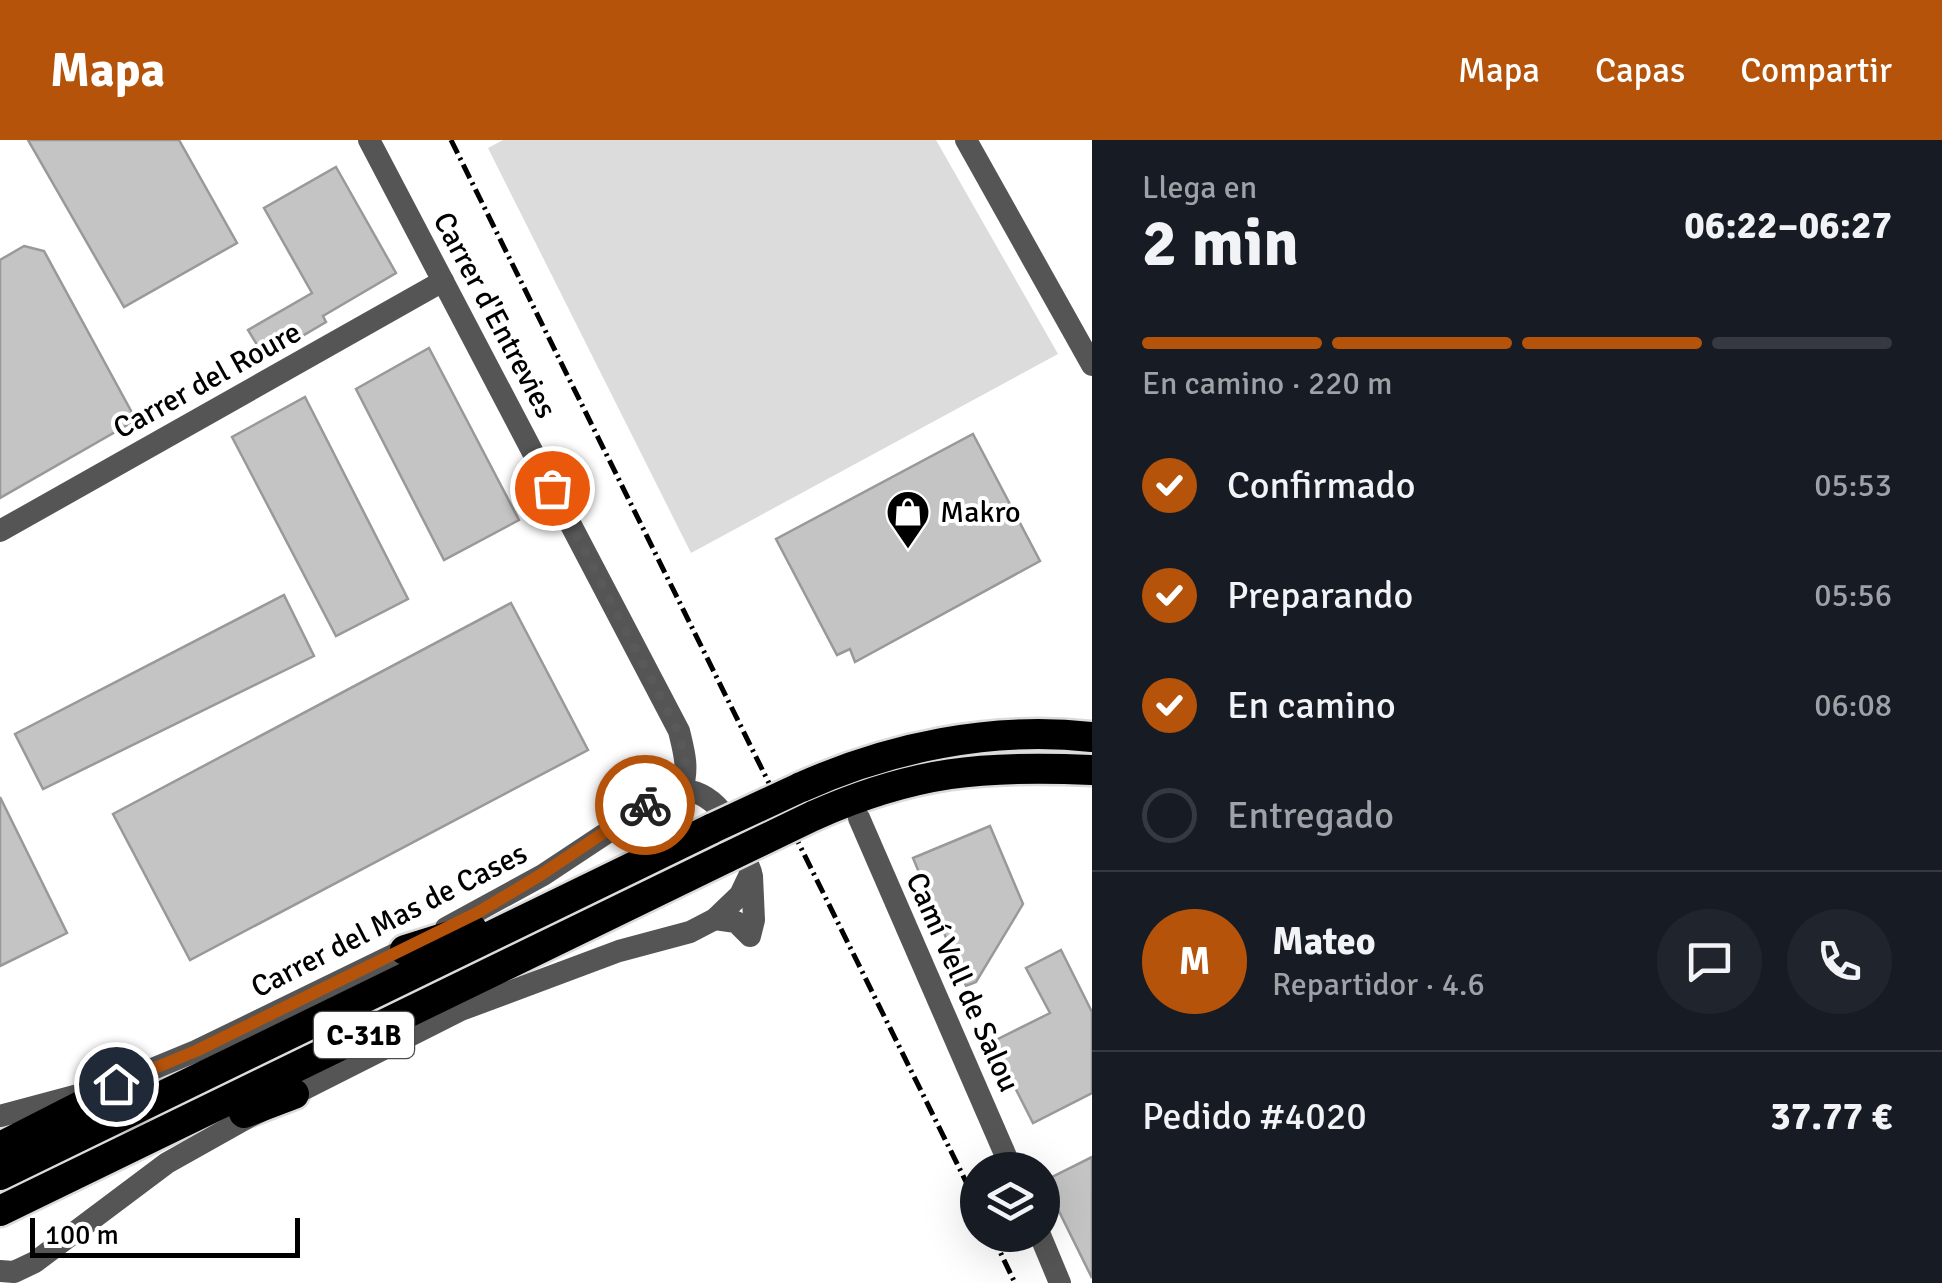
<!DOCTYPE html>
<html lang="es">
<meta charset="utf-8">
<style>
:root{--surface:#171b24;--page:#20242c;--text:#f1f3f6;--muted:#9ea1a6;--line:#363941;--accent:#b45309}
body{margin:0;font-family:Signika,sans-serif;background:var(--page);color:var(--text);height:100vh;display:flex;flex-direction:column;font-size:38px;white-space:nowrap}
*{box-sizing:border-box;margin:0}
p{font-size:32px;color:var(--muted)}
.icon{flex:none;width:55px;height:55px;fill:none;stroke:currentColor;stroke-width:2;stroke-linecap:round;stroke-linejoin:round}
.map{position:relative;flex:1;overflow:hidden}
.side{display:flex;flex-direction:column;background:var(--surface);width:850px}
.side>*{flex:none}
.fabs{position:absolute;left:960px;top:1012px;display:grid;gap:20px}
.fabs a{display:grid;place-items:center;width:100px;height:100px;border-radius:50%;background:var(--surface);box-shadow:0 10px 40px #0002;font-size:50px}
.scale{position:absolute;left:30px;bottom:25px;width:270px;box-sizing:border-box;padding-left:10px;border:5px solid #000;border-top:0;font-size:28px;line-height:35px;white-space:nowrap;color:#000;-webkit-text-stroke:8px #fff;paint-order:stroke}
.pin{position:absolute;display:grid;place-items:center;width:85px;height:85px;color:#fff;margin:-42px;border:5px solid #fff;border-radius:50%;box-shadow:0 2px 10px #0007}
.courier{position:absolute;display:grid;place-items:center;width:100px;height:100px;margin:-50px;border:8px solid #b45309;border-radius:50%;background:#fff;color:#222;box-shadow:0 2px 12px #0007}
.head em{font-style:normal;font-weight:700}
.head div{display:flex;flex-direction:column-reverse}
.head{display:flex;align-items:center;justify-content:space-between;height:170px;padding:0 50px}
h1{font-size:65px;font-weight:700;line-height:75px}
.bar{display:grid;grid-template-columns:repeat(4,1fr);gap:15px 10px;align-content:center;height:120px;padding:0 50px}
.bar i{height:12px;border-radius:8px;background:var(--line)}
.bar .current{background:var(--accent)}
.bar p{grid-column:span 4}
.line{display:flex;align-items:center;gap:25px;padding:0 50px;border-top:2px solid var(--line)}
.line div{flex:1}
.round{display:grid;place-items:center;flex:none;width:105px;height:105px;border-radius:52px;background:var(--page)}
ol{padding:0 50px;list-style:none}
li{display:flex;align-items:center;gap:30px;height:110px}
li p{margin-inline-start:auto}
li .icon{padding:10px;border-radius:50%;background:var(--accent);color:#fff;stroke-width:4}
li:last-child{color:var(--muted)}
li i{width:55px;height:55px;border:5px solid var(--line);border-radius:50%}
header{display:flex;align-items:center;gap:60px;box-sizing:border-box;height:140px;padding:0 50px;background:var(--accent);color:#fff}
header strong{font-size:48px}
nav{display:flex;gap:55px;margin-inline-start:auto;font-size:35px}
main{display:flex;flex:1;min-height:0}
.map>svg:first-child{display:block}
.green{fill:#dcdcdc}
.building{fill:#c4c4c4;stroke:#999;stroke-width:2.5}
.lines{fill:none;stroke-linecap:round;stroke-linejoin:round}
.highway-casing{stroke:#dbdbdb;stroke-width:35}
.minor{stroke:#555;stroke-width:22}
.highway{stroke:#000;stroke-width:30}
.rail{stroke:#000;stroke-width:5;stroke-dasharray:15 5 2.5 5;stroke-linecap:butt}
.highway-bridge-casing{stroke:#dbdbdb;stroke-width:35;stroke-linecap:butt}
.highway-bridge{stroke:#000;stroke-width:30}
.done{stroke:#595959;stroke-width:10;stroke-dasharray:0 18}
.route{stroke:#b45309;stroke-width:12}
.labels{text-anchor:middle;stroke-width:8;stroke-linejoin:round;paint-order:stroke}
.shield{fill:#fff;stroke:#4c4c4c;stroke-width:2.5}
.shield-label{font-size:28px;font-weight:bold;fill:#000}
.street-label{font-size:30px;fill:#000;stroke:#fff}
.poi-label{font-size:30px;fill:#000;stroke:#fff;text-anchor:start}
</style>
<header>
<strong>Mapa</strong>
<nav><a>Mapa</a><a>Capas</a><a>Compartir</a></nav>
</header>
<main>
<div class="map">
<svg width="1092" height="1143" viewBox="0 0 1092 1143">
<rect width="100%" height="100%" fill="#fff"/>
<path class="green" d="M 503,0 L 936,0 L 1058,214 L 691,413 L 488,8 Z"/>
<g class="building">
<path d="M 28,0 L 179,0 L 237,103 L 124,167 Z"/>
<path d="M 336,27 L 396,133 L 323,176 L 326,182 L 265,218 L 248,190 L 312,153 L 264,68 Z"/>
<path d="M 24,106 L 44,111 L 136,280 L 0,358 L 0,120 Z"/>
<path d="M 429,208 L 519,380 L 444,420 L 356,249 Z"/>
<path d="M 305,257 L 408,459 L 336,496 L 232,297 Z"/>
<path d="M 973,294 L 1040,421 L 855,522 L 850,509 L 837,515 L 776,399 Z"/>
<path d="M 284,455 L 314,516 L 43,649 L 15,594 Z"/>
<path d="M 511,463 L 588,610 L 190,820 L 113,674 Z"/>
<path d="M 0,657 L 67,793 L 0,826 Z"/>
<path d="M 990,686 L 1023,764 L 976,842 L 966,846 L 913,718 Z"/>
<path d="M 1061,810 L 1092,872 L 1092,953 L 1033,983 L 992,902 L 1050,873 L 1026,828 Z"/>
<path d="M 1092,1017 L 1092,1138 L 1044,1041 Z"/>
</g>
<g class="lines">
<defs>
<g id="highway">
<path d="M 799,648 C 890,607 992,586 1092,597"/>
<path d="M 813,676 C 914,631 983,625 1092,630"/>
<path d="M 405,810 L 472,789"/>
<path d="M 244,973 L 294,954"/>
<path d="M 0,1007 L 137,937"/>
<path d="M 0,1035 L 713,688"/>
<path d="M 0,1071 L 728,717"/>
</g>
</defs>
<use href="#highway" class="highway-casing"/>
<g class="minor">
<path d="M 369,0 L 679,591 C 684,612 689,628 682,649"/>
<path d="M 966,0 L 1092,225"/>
<path d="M 0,391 L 443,141"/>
<path d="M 859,678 L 1012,1030"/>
<path d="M 715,779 L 736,782 L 750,796 L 754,780 L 752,736"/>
<path d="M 121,942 L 196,911 L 418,803"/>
<path d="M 0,976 L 86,953"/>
<path d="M 1040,1095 L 1060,1143"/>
<path d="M 0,1131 L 14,1132 L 35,1122 L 167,1023 L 249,977 L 461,870 L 619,811 L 690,792 L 715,779 L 740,755 L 751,732 C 735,692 722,648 673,649 L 543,735 L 446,788"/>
</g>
<use href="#highway" class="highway"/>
<g class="rail">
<path d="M 451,0 L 978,1066"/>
<path d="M 992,1095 L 1015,1143"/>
</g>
<defs>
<g id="highway-bridge">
<path d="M 713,688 L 799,648"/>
<path d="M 728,717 L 813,676"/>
</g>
</defs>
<use href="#highway-bridge" class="highway-bridge-casing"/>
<use href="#highway-bridge" class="highway-bridge"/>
</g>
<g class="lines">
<path class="done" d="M 552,348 L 678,591 C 684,612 688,628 682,649 L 673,649 L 645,665"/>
<path class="route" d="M 116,944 L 196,911 L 477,773 L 542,734 L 645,665"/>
</g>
<defs>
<symbol id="shop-pin" viewBox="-11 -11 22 30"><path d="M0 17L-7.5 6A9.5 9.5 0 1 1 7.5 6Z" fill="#000" stroke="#fff"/><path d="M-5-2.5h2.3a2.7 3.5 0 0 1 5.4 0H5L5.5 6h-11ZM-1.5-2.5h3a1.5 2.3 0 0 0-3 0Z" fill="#fff"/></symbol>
</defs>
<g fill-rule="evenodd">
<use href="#shop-pin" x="883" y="347" width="50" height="68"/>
</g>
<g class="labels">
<rect class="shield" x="314" y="872" width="100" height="46" rx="8"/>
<g class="shield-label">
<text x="364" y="905">C-31B</text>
</g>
<g class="street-label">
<text transform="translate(495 175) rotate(62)" y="10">Carrer d'Entrevies</text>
<text transform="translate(207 240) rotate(-29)" y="10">Carrer del Roure</text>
<text transform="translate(389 780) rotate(-27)" y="10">Carrer del Mas de Cases</text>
<text transform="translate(963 842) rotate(66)" y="10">Camí Vell de Salou</text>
</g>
<g class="poi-label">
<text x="940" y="382">Makro</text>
</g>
</g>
</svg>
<div class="fabs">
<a><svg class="icon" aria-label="layers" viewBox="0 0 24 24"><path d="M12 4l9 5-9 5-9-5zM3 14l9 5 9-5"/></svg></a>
</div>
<div class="scale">100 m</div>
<div class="pin" style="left:552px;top:348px;background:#ea580c"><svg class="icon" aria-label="bag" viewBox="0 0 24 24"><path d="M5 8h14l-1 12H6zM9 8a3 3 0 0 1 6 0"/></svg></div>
<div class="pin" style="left:116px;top:944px;background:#1f2937"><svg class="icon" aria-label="home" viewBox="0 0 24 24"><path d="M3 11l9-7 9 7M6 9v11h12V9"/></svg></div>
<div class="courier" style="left:645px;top:665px"><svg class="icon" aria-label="bike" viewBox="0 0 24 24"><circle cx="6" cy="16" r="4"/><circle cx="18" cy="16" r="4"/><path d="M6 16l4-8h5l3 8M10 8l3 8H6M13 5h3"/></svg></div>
</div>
<section class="side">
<div class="head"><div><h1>2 min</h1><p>Llega en</p></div><em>06:22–06:27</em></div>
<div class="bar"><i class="current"></i><i class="current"></i><i class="current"></i><i></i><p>En camino · 220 m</p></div>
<ol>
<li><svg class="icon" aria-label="check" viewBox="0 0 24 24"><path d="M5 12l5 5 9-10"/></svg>Confirmado<p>05:53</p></li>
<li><svg class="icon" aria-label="check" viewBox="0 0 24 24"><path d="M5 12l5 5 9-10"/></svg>Preparando<p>05:56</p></li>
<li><svg class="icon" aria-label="check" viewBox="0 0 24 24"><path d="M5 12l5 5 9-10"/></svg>En camino<p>06:08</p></li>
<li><i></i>Entregado</li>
</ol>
<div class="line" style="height:180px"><b class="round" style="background:var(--accent);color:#fff">M</b><div><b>Mateo</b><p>Repartidor · 4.6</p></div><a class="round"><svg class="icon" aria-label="chat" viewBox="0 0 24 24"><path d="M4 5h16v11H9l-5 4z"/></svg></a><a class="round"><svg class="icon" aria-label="phone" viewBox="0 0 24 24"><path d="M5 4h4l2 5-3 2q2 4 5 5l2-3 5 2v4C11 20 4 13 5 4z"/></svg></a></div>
<div class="line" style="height:130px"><div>Pedido #4020</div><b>37.77 €</b></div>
</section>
</main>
